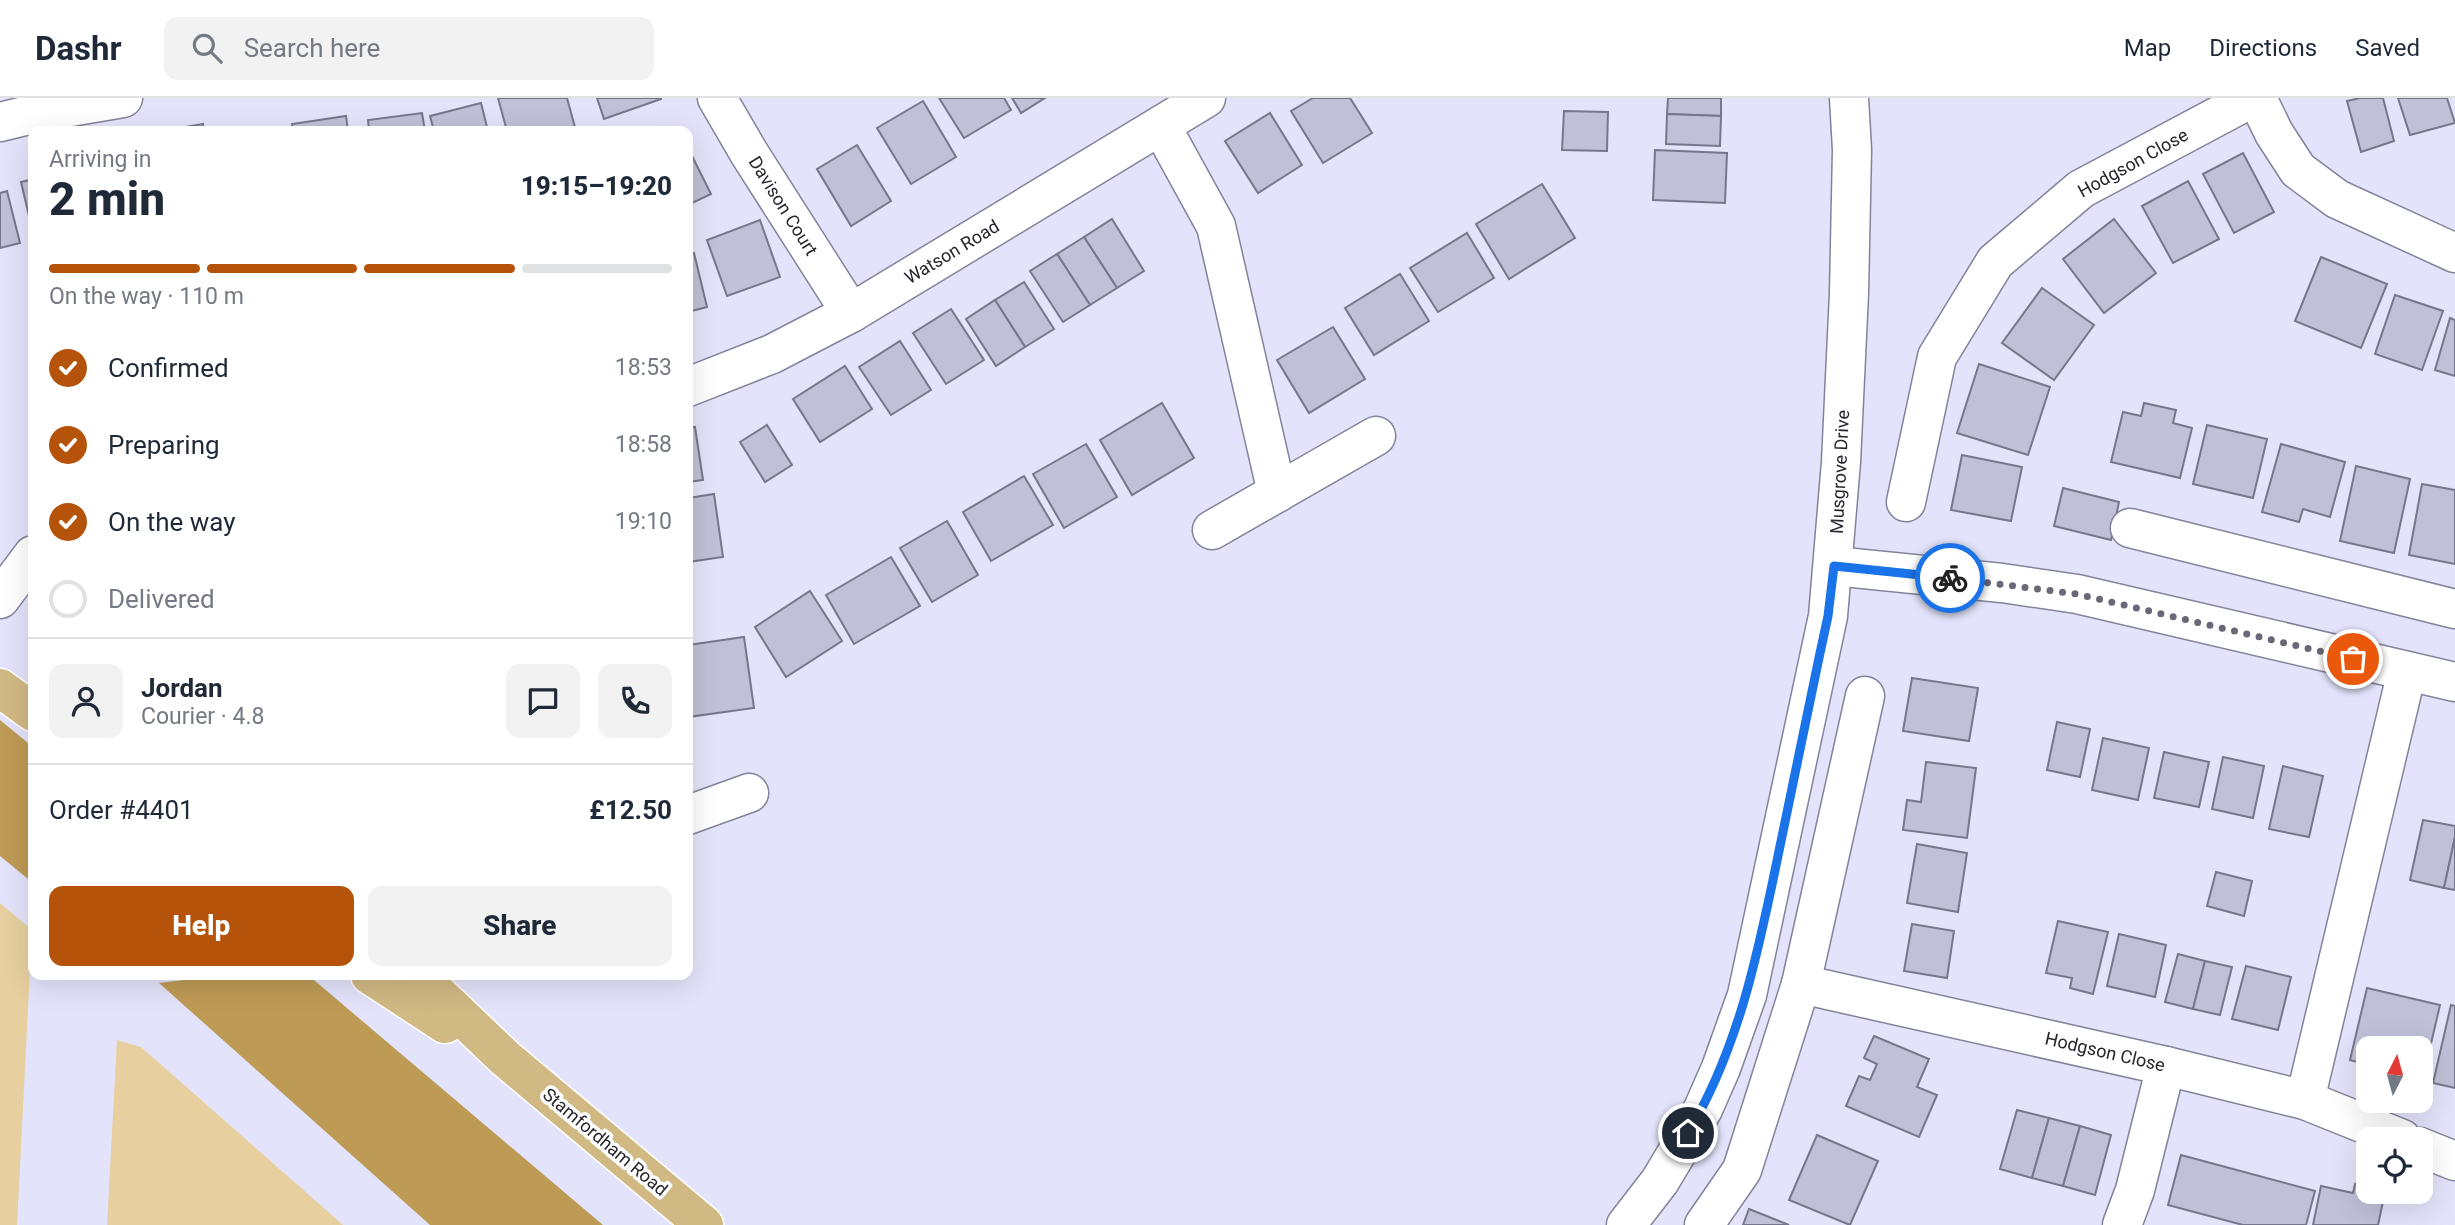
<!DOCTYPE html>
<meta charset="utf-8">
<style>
:root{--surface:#fff;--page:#f2f2f3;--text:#1f2937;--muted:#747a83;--line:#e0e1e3;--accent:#b45309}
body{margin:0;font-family:Roboto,sans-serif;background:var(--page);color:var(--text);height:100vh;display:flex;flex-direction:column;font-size:26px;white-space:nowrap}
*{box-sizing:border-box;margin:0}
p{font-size:23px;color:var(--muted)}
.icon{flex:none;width:38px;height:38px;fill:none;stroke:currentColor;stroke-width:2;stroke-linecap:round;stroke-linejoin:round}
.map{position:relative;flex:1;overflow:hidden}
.side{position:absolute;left:28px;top:28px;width:665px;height:854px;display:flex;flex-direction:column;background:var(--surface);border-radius:14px;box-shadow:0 7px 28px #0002}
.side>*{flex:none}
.needle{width:46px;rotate:6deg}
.buttons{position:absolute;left:2356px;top:938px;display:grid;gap:14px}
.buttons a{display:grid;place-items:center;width:77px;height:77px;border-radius:14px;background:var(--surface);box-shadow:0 7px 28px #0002;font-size:35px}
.pin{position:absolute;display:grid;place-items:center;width:60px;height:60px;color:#fff;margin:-30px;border:4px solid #fff;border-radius:50%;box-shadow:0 2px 7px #0007}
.courier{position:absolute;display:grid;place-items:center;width:70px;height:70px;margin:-35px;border:5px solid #1a73e8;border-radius:50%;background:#fff;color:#222;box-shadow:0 2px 9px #0007}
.overview em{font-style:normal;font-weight:800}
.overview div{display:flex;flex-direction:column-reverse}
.overview{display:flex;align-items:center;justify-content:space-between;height:119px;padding:0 21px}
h1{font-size:46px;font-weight:800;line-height:52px}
.bar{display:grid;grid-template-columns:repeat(4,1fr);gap:10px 7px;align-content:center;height:84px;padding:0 21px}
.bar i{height:9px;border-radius:5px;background:var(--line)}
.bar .selected{background:var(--accent)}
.bar p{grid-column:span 4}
.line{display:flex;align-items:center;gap:18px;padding:0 21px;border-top:2px solid var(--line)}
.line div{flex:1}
.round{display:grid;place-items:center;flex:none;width:74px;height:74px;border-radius:14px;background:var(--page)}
ol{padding:0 21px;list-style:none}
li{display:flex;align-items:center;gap:21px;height:77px}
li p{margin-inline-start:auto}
li .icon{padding:7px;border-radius:50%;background:var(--accent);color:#fff;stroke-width:4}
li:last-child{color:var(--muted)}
li i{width:38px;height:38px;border:4px solid var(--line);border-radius:50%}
.primary-button{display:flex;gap:14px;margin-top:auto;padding:14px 21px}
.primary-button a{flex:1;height:80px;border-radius:14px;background:var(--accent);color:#fff;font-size:28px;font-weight:800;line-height:80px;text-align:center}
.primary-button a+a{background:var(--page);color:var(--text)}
header{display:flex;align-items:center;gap:42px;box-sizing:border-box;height:98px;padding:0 35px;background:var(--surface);border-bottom:2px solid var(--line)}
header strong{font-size:33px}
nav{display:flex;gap:38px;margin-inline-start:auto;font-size:24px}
.search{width:490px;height:63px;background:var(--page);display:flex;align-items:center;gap:18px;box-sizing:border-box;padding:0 24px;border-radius:14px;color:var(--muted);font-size:26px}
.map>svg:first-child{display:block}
.green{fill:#e7cf9f}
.forest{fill:#be9b55}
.building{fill:#c0c1d8;stroke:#76778c;stroke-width:2}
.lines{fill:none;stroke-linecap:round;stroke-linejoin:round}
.minor-casing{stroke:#838499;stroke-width:41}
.major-casing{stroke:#fff;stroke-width:41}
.minor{stroke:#fff;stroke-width:38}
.major{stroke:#d1b983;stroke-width:38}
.done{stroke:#686876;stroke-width:7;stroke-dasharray:0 12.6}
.route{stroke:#1a73e8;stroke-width:9}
.labels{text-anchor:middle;stroke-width:7;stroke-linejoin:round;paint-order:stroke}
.street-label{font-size:18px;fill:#26262e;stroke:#fff}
</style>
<header>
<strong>Dashr</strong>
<div class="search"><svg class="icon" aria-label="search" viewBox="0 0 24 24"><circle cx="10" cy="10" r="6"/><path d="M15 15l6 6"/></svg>Search here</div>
<nav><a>Map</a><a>Directions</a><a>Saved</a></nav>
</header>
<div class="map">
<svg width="2455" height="1127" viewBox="0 0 2455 1127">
<rect width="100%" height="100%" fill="#e3e4fb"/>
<g class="green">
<path d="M 0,805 L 32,832 L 17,1127 L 0,1127 Z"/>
<path d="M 117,942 L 141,949 L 343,1127 L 107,1127 Z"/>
</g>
<g class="forest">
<path d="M 0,622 L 33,649 L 33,785 L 0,758 Z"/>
<path d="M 224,877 L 308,877 L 603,1127 L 430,1127 L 159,885 Z"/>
</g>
<g class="building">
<path d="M 498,0 L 567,0 L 576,33 L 507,33 Z"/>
<path d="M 597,0 L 661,0 L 661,1 L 604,21 Z"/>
<path d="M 939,0 L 1004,0 L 1011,12 L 964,40 Z"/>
<path d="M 1012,0 L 1045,0 L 1021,15 Z"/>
<path d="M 1313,0 L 1350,0 L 1372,35 L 1323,65 L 1291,13 Z"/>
<path d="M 1668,0 L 1721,0 L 1721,18 L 1667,16 Z"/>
<path d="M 2360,0 L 2383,0 L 2394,43 L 2361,54 L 2347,3 Z"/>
<path d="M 2398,0 L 2447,0 L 2455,25 L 2410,37 Z"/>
<path d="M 923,3 L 956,59 L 911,86 L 877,30 Z"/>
<path d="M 481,5 L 488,33 L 434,33 L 430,18 Z"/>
<path d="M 1564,13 L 1608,14 L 1607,53 L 1562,52 Z"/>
<path d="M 422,15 L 425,33 L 369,33 L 368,22 Z"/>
<path d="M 1270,15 L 1302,67 L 1258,95 L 1225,43 Z"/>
<path d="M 1667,16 L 1721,18 L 1720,48 L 1666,46 Z"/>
<path d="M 346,18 L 348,33 L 293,33 L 292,26 Z"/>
<path d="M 203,26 L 204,33 L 163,33 Z"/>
<path d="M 857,47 L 891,103 L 851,128 L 817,71 Z"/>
<path d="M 688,50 L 711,96 L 688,107 Z"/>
<path d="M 1655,52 L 1727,55 L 1725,105 L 1653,102 Z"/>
<path d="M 2243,55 L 2274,114 L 2234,135 L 2203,76 Z"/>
<path d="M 33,81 L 33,135 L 21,84 Z"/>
<path d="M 2188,83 L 2219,141 L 2173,165 L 2142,108 Z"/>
<path d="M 1542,86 L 1575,140 L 1509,181 L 1476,126 Z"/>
<path d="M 7,93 L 20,145 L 0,150 L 0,95 Z"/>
<path d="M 1112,121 L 1144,173 L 1117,190 L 1084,139 Z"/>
<path d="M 2114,121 L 2156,175 L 2104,215 L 2063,161 Z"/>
<path d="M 760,122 L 780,179 L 727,198 L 707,142 Z"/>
<path d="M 1467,135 L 1494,180 L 1438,214 L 1410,170 Z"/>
<path d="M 1084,139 L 1117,190 L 1090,207 L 1057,156 Z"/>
<path d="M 694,155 L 707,209 L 688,214 L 688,157 Z"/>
<path d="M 1057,156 L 1090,207 L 1063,224 L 1030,173 Z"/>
<path d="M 2321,159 L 2387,186 L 2361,250 L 2295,223 Z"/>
<path d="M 1400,176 L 1429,223 L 1374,257 L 1345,210 Z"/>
<path d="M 1024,184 L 1054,231 L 1025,249 L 995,202 Z"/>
<path d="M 2042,190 L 2094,227 L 2054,282 L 2002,245 Z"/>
<path d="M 2395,197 L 2443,213 L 2422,272 L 2375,256 Z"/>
<path d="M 995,202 L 1025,249 L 996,268 L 966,221 Z"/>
<path d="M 951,211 L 984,262 L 946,286 L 913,235 Z"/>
<path d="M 2450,220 L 2455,222 L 2455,278 L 2435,272 Z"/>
<path d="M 1333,229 L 1365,281 L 1309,315 L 1277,262 Z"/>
<path d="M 900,243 L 931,292 L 891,317 L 859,269 Z"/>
<path d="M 1979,266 L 2050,289 L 2028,357 L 1957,335 Z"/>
<path d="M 845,268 L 872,311 L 820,344 L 793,301 Z"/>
<path d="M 1162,305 L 1194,360 L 1132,397 L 1100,342 Z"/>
<path d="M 2144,305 L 2176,312 L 2173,325 L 2192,330 L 2180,380 L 2111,364 L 2123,314 L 2141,318 Z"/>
<path d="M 767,327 L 792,367 L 765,384 L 740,344 Z"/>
<path d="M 2207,327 L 2267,341 L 2253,400 L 2193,386 Z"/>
<path d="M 695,329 L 703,382 L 688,384 L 688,330 Z"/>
<path d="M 1086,346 L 1117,399 L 1064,430 L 1033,376 Z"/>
<path d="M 2281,346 L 2345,364 L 2330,419 L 2303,411 L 2299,424 L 2262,414 Z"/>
<path d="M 1962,357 L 2022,369 L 2011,423 L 1951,412 Z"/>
<path d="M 2356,368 L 2410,381 L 2394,455 L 2340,443 Z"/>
<path d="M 1024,378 L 1053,427 L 991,463 L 963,414 Z"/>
<path d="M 2422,386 L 2455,392 L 2455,466 L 2409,457 Z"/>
<path d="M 2063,390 L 2119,404 L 2111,442 L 2054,428 Z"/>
<path d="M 714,396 L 723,459 L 688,464 L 688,400 Z"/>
<path d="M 947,423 L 978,477 L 932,504 L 900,450 Z"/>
<path d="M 891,459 L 920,508 L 854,546 L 826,497 Z"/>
<path d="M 810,493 L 842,543 L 786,579 L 755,529 Z"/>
<path d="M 744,539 L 754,610 L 688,619 L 688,547 Z"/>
<path d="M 1912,580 L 1978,590 L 1969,643 L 1903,633 Z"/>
<path d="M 2057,624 L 2090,631 L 2080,679 L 2047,672 Z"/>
<path d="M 2103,640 L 2149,650 L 2138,702 L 2092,692 Z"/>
<path d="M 2164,654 L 2209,664 L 2199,709 L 2154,700 Z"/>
<path d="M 2223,659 L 2264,668 L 2253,720 L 2212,711 Z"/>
<path d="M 1926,664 L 1976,670 L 1967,740 L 1903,732 L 1907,702 L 1921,704 Z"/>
<path d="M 2283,668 L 2323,678 L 2309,739 L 2269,731 Z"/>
<path d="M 2423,722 L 2455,728 L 2455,739 L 2444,790 L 2410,782 Z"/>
<path d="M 2455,739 L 2455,792 L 2444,790 Z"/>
<path d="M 1917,746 L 1967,755 L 1958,814 L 1907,805 Z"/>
<path d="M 2216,774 L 2252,783 L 2244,818 L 2207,808 Z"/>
<path d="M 2058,823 L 2108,834 L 2093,896 L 2070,890 L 2072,880 L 2046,875 Z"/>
<path d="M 1912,826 L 1954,833 L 1947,880 L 1904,873 Z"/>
<path d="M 2119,836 L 2166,847 L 2155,899 L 2107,888 Z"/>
<path d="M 2178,856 L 2205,863 L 2193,911 L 2165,904 Z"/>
<path d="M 2205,863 L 2232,869 L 2220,917 L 2193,911 Z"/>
<path d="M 2246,868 L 2291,879 L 2278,932 L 2232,921 Z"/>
<path d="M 2367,890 L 2440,907 L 2423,980 L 2420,979 L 2420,950 L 2368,950 L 2368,967 L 2350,962 Z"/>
<path d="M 2451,907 L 2455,908 L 2455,990 L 2433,985 Z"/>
<path d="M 1874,938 L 1929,961 L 1917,989 L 1937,997 L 1919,1039 L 1846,1008 L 1859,978 L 1870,982 L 1877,966 L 1864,960 Z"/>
<path d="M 2017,1012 L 2049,1020 L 2032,1080 L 2000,1071 Z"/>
<path d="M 2049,1020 L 2080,1028 L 2063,1088 L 2032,1080 Z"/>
<path d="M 2080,1028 L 2111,1037 L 2095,1097 L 2063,1088 Z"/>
<path d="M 1817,1037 L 1878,1063 L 1850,1127 L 1789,1102 Z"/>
<path d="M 2181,1057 L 2315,1093 L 2306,1127 L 2243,1127 L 2168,1107 Z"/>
<path d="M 2355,1086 L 2368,1088 L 2368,1094 L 2385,1094 L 2378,1127 L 2313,1127 L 2321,1088 L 2353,1095 Z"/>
<path d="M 1749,1111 L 1789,1127 L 1743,1127 Z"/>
</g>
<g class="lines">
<defs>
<g id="minor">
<path d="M 717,0 L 749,55 L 851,215"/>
<path d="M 2257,0 L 2274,35 L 2298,72 L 2337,101 L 2455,155"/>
<path d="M 0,24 L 41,14 L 123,0"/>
<path d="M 1161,28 L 1216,128 L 1277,395"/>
<path d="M 688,289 L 772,256 L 851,215 L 1206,0"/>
<path d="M 1906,404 L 1937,259 L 1995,164 L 2081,91 L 2252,0"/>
<path d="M 2130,430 L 2455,511"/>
<path d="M 1212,432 L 1376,338"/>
<path d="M 1834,468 L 2002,485 L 2077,496 L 2455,584"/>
<path d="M 0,501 L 33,457"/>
<path d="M 688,717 L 749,695"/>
<path d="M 1801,886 L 2166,968 L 2305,1002 L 2402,1041"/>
<path d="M 2305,1002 L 2407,573"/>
<path d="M 2420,1049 L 2455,1063"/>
<path d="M 1626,1127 L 1660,1083 L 1703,1011 L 1721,970 L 1747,897 L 1828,518 L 1841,364 L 1849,195 L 1852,52 L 1849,0"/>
<path d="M 1704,1127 L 1742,1072 L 1801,886 L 1865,598"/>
<path d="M 2122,1127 L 2135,1092 L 2166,968"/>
</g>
<g id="major">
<path d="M 0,590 L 33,614"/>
<path d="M 370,877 L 445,926"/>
<path d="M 418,877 L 505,960 L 704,1127"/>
</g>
</defs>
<use href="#minor" class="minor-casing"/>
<use href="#major" class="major-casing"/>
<use href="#minor" class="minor"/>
<use href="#major" class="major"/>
</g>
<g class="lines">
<path class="done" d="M 1950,480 L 2077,496 L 2353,561"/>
<path class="route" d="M 1688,1035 C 1740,948 1759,850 1779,753 C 1795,674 1811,596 1828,518 L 1834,468 L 1950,480"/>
</g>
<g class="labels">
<g class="street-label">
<text transform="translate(2133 65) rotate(-29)" y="6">Hodgson Close</text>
<text transform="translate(783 108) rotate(58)" y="6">Davison Court</text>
<text transform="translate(952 154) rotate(-31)" y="6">Watson Road</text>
<text transform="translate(1840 374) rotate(-87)" y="6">Musgrove Drive</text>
<text transform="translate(2105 954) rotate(13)" y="6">Hodgson Close</text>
<text transform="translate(605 1044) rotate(40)" y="6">Stamfordham Road</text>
</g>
</g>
</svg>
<div class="buttons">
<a><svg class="needle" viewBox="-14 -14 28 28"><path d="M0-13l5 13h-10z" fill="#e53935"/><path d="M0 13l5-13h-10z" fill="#747a83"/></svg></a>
<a><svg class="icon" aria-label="locate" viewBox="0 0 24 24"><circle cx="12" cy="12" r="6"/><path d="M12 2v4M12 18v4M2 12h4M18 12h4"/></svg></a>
</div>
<div class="pin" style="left:2353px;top:561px;background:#ea580c"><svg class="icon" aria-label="bag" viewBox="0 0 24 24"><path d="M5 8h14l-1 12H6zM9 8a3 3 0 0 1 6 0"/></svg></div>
<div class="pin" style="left:1688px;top:1035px;background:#1f2937"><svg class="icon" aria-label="home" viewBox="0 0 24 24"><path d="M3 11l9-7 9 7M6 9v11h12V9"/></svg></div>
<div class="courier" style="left:1950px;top:480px"><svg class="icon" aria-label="bike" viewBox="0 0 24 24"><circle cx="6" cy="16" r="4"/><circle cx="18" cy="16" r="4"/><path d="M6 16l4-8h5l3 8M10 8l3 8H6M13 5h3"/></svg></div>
<section class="side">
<div class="overview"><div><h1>2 min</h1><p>Arriving in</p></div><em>19:15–19:20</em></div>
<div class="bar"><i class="selected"></i><i class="selected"></i><i class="selected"></i><i></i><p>On the way · 110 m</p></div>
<ol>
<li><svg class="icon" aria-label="check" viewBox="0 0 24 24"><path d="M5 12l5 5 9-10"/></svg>Confirmed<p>18:53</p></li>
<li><svg class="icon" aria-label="check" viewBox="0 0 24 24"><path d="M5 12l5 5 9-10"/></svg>Preparing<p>18:58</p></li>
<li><svg class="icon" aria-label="check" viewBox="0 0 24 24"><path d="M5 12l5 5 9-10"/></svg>On the way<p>19:10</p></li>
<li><i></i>Delivered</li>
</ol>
<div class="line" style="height:126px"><a class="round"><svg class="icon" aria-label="person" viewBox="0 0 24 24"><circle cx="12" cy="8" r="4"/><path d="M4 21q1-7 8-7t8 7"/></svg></a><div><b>Jordan</b><p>Courier · 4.8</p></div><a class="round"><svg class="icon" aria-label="chat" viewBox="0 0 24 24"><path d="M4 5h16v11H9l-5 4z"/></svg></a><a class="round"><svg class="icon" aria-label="phone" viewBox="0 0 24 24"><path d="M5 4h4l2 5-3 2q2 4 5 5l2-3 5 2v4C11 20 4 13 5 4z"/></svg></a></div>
<div class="line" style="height:91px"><div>Order #4401</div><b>£12.50</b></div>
<div class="primary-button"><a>Help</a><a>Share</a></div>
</section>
</div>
